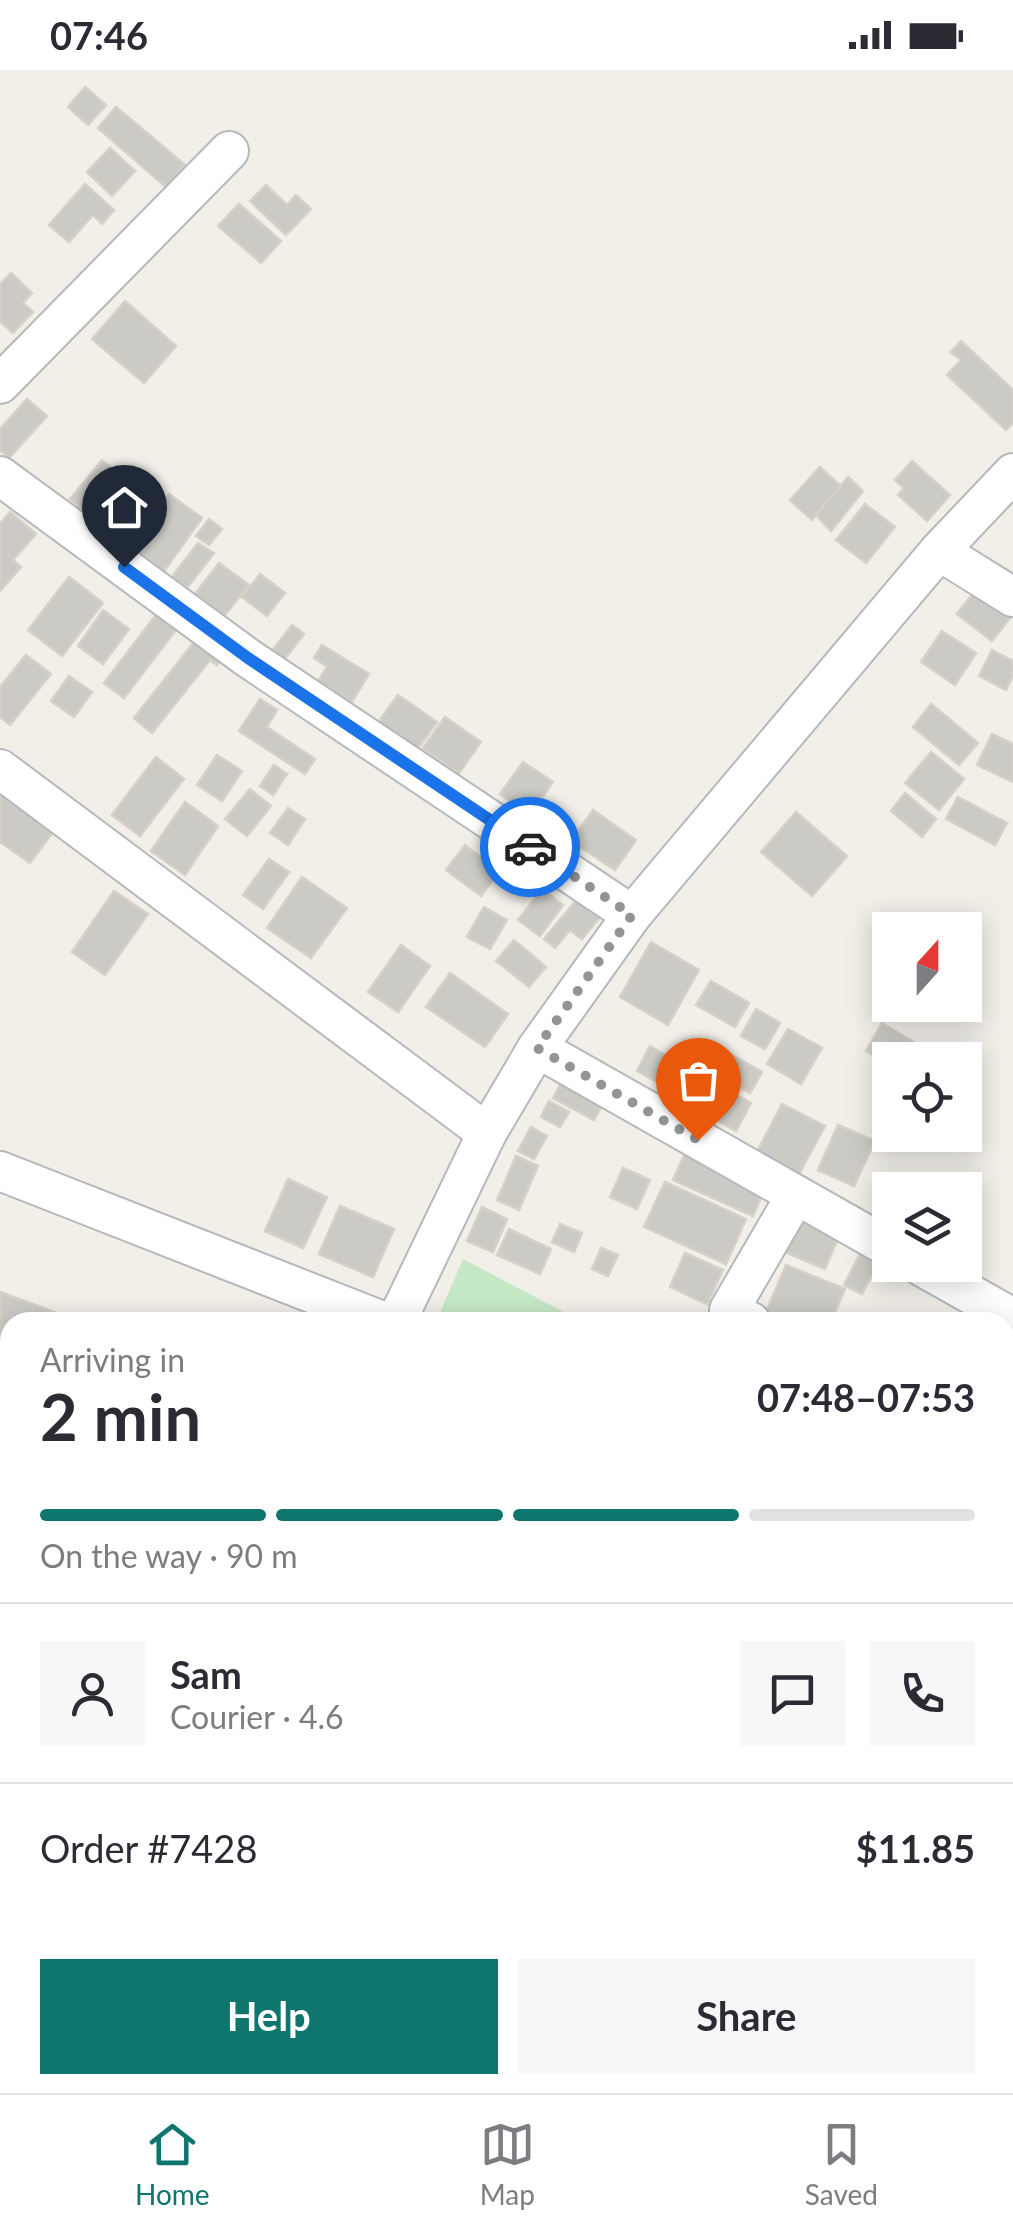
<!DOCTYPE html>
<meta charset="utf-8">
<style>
:root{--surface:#fff;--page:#f7f7f7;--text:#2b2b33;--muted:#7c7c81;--line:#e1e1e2;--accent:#0f766e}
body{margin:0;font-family:Lato,sans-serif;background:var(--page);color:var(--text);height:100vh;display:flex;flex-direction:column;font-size:38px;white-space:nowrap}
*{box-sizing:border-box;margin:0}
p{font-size:32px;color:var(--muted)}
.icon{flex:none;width:55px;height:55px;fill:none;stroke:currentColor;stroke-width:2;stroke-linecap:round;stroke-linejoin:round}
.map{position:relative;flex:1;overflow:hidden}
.sheet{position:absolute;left:0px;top:1242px;width:1015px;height:782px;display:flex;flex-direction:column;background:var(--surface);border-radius:30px 30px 0 0;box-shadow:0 5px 25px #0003}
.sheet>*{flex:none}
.needle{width:65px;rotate:21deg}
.controls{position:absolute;left:872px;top:842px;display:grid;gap:20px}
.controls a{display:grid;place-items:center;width:110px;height:110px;border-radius:0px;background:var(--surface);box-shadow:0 5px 25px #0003;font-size:50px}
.pin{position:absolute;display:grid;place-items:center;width:85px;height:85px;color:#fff;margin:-102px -42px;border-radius:50% 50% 50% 0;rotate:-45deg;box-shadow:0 0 10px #0007}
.pin .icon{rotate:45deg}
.courier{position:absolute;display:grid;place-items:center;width:100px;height:100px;margin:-50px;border:8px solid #1a73e8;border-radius:50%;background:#fff;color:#222;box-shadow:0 2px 12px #0007}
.head em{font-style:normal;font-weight:700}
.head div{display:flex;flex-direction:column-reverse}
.head{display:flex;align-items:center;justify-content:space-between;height:170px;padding:0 40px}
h1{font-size:65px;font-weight:700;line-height:75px}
.bar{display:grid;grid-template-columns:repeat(4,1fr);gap:15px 10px;align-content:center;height:120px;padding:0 40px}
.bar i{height:12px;border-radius:8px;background:var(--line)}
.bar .selected{background:var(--accent)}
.bar p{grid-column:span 4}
.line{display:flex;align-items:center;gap:25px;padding:0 40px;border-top:2px solid var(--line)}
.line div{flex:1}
.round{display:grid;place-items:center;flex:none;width:105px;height:105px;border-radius:0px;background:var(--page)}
.button{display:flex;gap:20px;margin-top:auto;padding:20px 40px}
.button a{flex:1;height:115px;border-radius:0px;background:var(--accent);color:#fff;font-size:40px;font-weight:700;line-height:115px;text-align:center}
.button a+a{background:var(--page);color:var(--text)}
.status{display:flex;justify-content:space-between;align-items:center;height:70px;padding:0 50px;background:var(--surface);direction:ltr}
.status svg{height:28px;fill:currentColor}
.dock{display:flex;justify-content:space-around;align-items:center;height:140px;border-top:2px solid var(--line);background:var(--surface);font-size:28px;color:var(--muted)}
.dock a{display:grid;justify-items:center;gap:5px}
.dock .selected{color:var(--accent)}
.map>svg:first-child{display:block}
.green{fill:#c5e8c5}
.building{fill:#cccac5;stroke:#d6d1c6;stroke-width:2.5}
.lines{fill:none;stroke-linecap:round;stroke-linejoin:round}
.minor-casing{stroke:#b5b8bc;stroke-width:42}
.primary-casing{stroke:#f2c960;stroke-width:60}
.minor{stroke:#fff;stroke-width:38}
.primary{stroke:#fff2af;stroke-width:55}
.done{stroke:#929495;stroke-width:10;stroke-dasharray:0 18}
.route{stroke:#1a73e8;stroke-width:12}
</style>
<div class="status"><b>07:46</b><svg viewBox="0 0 49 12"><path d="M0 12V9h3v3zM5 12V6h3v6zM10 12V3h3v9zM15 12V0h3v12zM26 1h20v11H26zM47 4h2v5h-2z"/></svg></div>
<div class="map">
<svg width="1013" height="2023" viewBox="0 0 1013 2023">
<rect width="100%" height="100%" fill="#f1efe8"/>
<g class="green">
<path d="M 463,1189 L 583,1252 L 436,1252 Z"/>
<path d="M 1005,1481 L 1013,1486 L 1013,1775 L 1005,1790 Z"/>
</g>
<g class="building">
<path d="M 85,17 L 106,35 L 88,55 L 68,37 Z"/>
<path d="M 116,37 L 185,95 L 166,117 L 98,58 Z"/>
<path d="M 110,78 L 135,101 L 112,126 L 87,102 Z"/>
<path d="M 85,114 L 114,140 L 102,154 L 93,145 L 69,172 L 49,155 Z"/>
<path d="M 266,115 L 287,135 L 296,125 L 311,139 L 286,165 L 250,131 Z"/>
<path d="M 239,134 L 281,171 L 261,193 L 218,156 Z"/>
<path d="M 11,203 L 32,223 L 23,233 L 33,242 L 13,263 L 0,251 L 0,214 Z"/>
<path d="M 125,231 L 176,276 L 144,313 L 92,269 Z"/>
<path d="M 961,271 L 1013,320 L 1013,353 L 1006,360 L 947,305 L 961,290 L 951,282 Z"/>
<path d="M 27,329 L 47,346 L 9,388 L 0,380 L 0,359 Z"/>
<path d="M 102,390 L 122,407 L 90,446 L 70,429 Z"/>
<path d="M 912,391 L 950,425 L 927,451 L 898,425 L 904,418 L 895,410 Z"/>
<path d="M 820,397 L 841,416 L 812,450 L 790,430 Z"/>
<path d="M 848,407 L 863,421 L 831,461 L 816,445 Z"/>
<path d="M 169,424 L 202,448 L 164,501 L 131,477 Z"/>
<path d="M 865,434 L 895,457 L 866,493 L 836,470 Z"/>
<path d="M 10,442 L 36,464 L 13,490 L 21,497 L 0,521 L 0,454 Z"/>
<path d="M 209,449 L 222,459 L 209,475 L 196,466 Z"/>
<path d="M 198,473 L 214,483 L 187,518 L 172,507 Z"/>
<path d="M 219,493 L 249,515 L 224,546 L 195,524 Z"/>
<path d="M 260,504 L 285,523 L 267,546 L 242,527 Z"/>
<path d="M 69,507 L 103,533 L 62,586 L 28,560 Z"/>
<path d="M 978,517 L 1013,544 L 992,571 L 957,544 Z"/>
<path d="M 103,540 L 129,559 L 103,594 L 78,576 Z"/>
<path d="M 159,541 L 179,556 L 124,628 L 104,613 Z"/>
<path d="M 292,555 L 304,564 L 280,595 L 268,586 Z"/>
<path d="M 942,561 L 976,583 L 955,615 L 921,592 Z"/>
<path d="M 195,571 L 227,582 L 217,595 L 210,590 L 152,663 L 134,648 Z"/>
<path d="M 322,575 L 369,604 L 352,632 L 318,611 L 327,597 L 314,588 Z"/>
<path d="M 992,580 L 1013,591 L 1013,606 L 1006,620 L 979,606 Z"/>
<path d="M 26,585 L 51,604 L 10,655 L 0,647 L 0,617 Z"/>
<path d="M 69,606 L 92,622 L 74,647 L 51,631 Z"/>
<path d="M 398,625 L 437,652 L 416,681 L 377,654 Z"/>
<path d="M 260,629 L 277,640 L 267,657 L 315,689 L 305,704 L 239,661 Z"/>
<path d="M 931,634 L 978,673 L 959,695 L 913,657 Z"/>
<path d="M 445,647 L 481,672 L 459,703 L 423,678 Z"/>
<path d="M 992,664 L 1013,674 L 1013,712 L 977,695 Z"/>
<path d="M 931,682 L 964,709 L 939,740 L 905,713 Z"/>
<path d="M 217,685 L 242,701 L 222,731 L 197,715 Z"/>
<path d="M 156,687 L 184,709 L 140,766 L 112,745 Z"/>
<path d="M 523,692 L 553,712 L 530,745 L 500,724 Z"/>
<path d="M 274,695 L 287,704 L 273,725 L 260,716 Z"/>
<path d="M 0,719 L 56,758 L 30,793 L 0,772 Z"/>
<path d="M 250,719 L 271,736 L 247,766 L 225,749 Z"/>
<path d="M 905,723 L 936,749 L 922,767 L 891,741 Z"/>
<path d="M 958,727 L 1007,753 L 995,775 L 946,749 Z"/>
<path d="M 185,732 L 218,756 L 185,805 L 151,781 Z"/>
<path d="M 288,738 L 305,749 L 288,775 L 270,763 Z"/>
<path d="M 593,740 L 636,770 L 615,800 L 571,771 Z"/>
<path d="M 796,742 L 847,786 L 812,826 L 761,782 Z"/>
<path d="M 465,775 L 499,802 L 481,826 L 446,800 Z"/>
<path d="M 269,789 L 289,802 L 263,839 L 243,825 Z"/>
<path d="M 302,807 L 347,838 L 311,888 L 267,858 Z"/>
<path d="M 542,819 L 563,835 L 540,866 L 518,850 Z"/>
<path d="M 114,821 L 148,844 L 105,905 L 72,882 Z"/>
<path d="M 578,828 L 600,847 L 582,869 L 570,860 L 555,878 L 544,869 Z"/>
<path d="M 484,837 L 507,850 L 490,879 L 467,867 Z"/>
<path d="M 514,870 L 546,897 L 529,917 L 496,891 Z"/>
<path d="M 651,872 L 699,900 L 668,955 L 620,927 Z"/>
<path d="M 401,875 L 430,896 L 398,942 L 368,922 Z"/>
<path d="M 450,903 L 508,944 L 485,977 L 426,937 Z"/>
<path d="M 711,911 L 749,933 L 735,957 L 696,935 Z"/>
<path d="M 756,939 L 780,953 L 765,979 L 741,966 Z"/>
<path d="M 882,953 L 920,976 L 912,990 L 890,990 L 890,995 L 866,981 Z"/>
<path d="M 788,959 L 822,978 L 801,1014 L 767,994 Z"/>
<path d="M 650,976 L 672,989 L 659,1013 L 637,1001 Z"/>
<path d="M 720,978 L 762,1002 L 750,1023 L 707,998 Z"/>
<path d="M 677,993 L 751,1033 L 736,1061 L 662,1020 Z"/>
<path d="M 564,1008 L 605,1030 L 594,1050 L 553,1028 Z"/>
<path d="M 549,1031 L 569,1042 L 560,1057 L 541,1047 Z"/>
<path d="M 782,1034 L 825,1056 L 799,1104 L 757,1082 Z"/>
<path d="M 838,1055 L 875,1071 L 854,1116 L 818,1100 Z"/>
<path d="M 531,1057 L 547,1066 L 534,1089 L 518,1081 Z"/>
<path d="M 689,1075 L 768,1111 L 753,1146 L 673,1110 Z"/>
<path d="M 516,1086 L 538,1096 L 519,1140 L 497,1130 Z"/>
<path d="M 623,1098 L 650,1110 L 637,1139 L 610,1127 Z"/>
<path d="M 288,1109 L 327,1127 L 303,1178 L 265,1161 Z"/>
<path d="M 665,1112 L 746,1149 L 726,1194 L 644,1157 Z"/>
<path d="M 340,1136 L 394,1159 L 373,1207 L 319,1184 Z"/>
<path d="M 482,1137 L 507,1149 L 493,1182 L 467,1171 Z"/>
<path d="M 801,1144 L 841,1161 L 825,1199 L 785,1182 Z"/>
<path d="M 560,1154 L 582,1163 L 574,1182 L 552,1172 Z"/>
<path d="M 509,1159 L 551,1179 L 540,1204 L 497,1185 Z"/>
<path d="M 601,1178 L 618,1185 L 608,1206 L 592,1199 Z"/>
<path d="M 685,1183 L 723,1200 L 707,1234 L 670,1217 Z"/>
<path d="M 860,1184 L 878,1193 L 862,1224 L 844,1215 Z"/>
<path d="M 786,1195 L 845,1219 L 831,1252 L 790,1252 L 766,1242 Z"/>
<path d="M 0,1222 L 81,1252 L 10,1252 L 10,1433 L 0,1429 Z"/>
<path d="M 1005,1263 L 1013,1267 L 1013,1301 L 1005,1298 Z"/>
<path d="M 1005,1315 L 1013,1319 L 1013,1361 L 1005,1357 Z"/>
<path d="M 0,1488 L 10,1492 L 10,1631 L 0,1627 Z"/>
<path d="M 0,1774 L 10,1778 L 10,1846 L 0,1843 Z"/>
<path d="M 1005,1985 L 1013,1989 L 1013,2017 L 1010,2023 L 977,2023 L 981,2015 L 1005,2015 Z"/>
<path d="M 681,2015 L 804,2015 L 799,2023 L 694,2023 Z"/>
</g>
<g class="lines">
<defs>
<g id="minor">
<path d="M 0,314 L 229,81"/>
<path d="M 0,406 L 248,588 L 632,845"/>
<path d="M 939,481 L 1013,527"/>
<path d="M 0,699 L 487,1063"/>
<path d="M 537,978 L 890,1178"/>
<path d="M 0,1101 L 385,1252"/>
<path d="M 919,1195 L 1013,1248"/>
<path d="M 396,1252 L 487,1063 L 537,978 L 632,845 L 939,481 L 1013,403"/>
<path d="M 751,1252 L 729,1240 L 796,1125"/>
<path d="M 1005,1395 L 1013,1399"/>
<path d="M 1005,1958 L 1013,1963"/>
<path d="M 132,2023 L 135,2015"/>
</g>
<g id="primary">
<path d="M 1005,1884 L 1013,1870"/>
<path d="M 927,2023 L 932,2015"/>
</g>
</defs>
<use href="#minor" class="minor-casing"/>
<use href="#primary" class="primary-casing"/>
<use href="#minor" class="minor"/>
<use href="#primary" class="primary"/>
</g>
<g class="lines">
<path class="done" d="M 530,777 L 632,845 L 537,978 L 698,1070"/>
<path class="route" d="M 124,497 L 248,588 L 530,777"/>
</g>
</svg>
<div class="controls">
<a><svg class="needle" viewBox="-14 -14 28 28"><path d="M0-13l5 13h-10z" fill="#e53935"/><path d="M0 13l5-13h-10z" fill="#7c7c81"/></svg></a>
<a><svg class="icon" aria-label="locate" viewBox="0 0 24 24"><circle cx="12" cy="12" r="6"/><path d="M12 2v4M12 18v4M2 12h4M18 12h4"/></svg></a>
<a><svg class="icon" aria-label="layers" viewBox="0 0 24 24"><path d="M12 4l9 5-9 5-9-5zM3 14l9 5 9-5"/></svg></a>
</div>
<div class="pin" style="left:698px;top:1070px;background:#ea580c"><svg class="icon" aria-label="bag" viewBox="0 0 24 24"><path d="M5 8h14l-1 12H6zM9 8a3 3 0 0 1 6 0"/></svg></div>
<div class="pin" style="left:124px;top:497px;background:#1f2937"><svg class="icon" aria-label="home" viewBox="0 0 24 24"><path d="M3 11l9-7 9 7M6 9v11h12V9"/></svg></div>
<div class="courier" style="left:530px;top:777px"><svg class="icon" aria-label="car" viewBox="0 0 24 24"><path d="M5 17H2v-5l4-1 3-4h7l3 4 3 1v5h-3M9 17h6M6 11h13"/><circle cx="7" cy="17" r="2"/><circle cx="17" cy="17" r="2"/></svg></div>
<section class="sheet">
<div class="head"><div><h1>2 min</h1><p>Arriving in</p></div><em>07:48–07:53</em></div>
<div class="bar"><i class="selected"></i><i class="selected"></i><i class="selected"></i><i></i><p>On the way · 90 m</p></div>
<div class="line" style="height:180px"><a class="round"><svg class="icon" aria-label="person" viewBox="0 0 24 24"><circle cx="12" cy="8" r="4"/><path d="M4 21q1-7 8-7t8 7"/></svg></a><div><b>Sam</b><p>Courier · 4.6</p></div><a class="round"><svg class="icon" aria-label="chat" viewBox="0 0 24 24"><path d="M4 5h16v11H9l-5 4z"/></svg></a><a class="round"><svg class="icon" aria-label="phone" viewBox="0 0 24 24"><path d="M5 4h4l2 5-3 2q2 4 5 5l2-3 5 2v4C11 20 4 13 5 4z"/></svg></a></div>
<div class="line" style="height:130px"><div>Order #7428</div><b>$11.85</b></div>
<div class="button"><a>Help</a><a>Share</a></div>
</section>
</div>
<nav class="dock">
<a class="selected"><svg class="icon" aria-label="home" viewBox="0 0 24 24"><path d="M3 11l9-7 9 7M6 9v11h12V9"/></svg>Home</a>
<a><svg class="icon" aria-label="map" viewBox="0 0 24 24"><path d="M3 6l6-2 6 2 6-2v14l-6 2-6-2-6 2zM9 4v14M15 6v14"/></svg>Map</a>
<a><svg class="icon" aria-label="saved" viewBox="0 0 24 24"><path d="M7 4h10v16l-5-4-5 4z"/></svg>Saved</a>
</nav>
